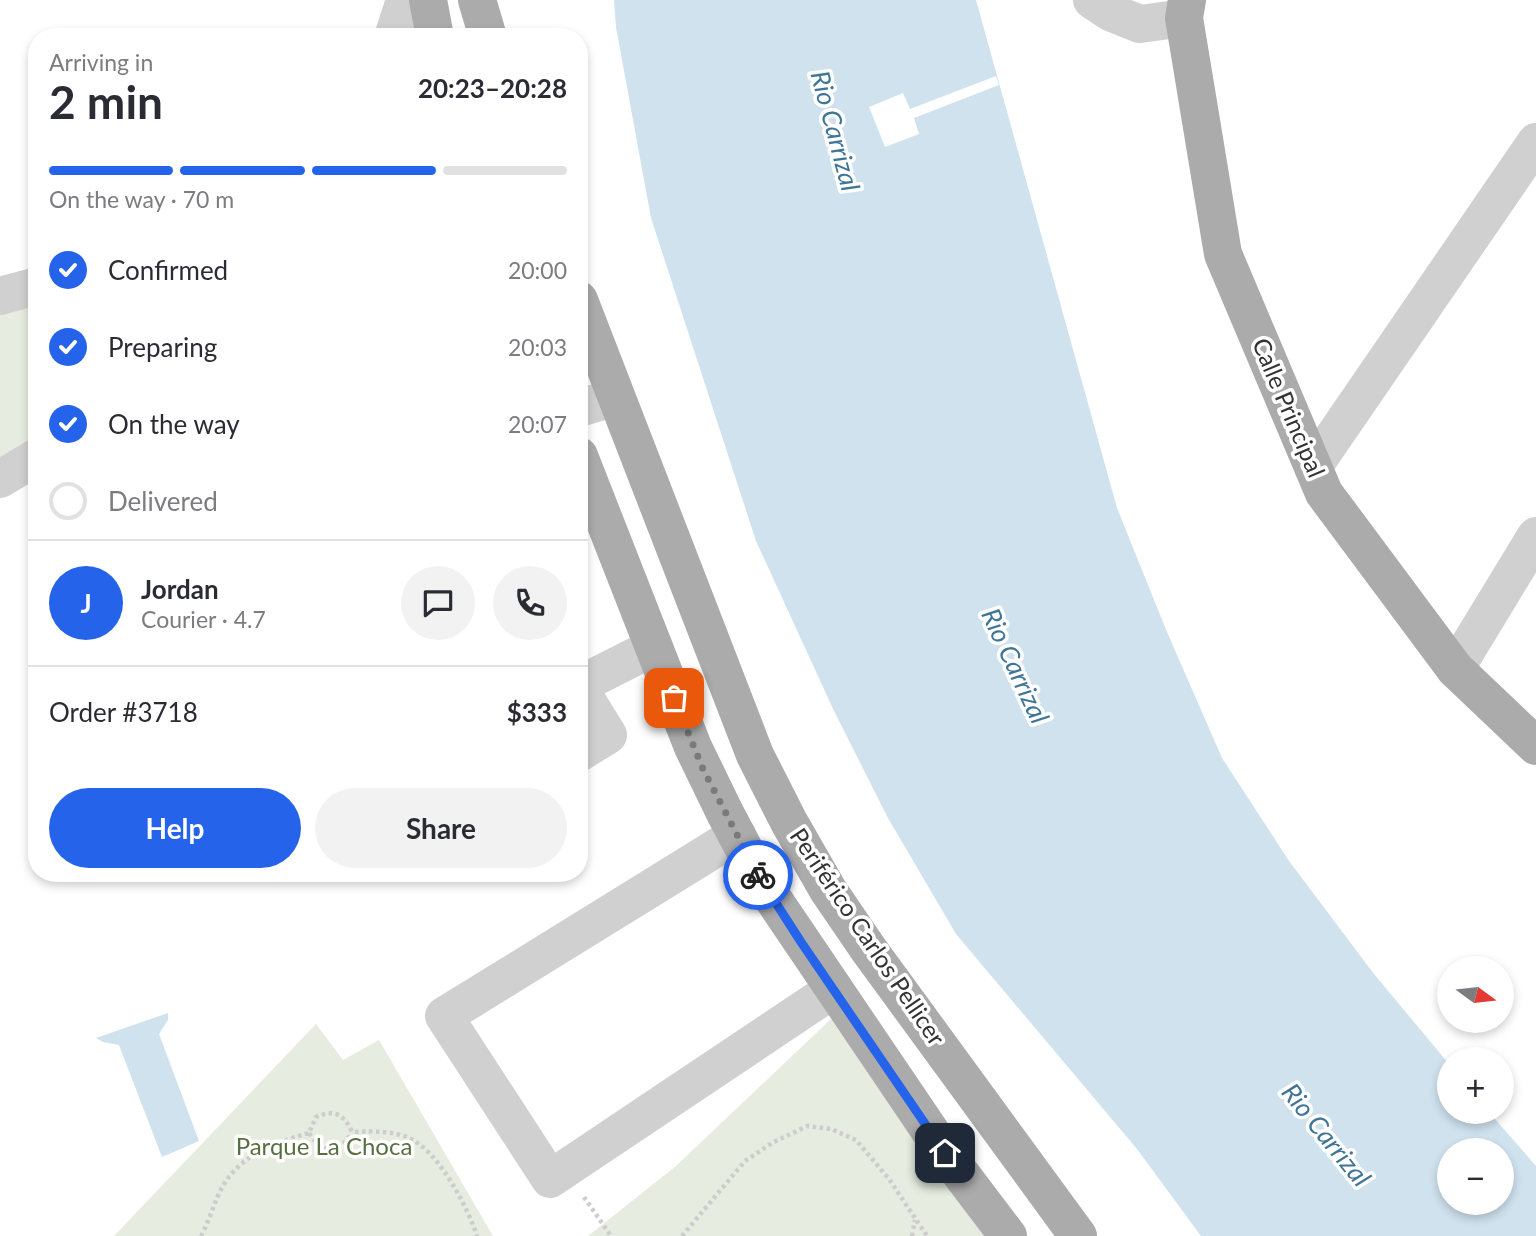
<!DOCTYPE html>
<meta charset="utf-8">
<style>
:root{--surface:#fff;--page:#f2f2f3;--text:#2b2b33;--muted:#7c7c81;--line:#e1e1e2;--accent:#2563eb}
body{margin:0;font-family:Lato,sans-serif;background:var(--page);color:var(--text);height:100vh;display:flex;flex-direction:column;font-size:26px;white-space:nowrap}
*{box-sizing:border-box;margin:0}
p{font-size:23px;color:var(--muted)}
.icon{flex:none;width:38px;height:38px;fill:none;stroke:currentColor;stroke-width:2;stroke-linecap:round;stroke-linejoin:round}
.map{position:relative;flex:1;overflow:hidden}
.sheet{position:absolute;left:28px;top:28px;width:560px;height:854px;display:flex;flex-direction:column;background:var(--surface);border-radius:28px;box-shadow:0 4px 10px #0003}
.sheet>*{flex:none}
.needle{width:46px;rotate:105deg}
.tools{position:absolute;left:1437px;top:956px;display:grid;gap:14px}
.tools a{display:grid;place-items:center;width:77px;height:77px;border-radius:50%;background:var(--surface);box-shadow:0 4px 10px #0003;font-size:35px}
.pin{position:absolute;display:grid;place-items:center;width:60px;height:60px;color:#fff;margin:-30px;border-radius:14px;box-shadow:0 4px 10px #0006}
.courier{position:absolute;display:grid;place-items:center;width:70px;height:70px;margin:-35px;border:5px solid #2563eb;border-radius:50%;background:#fff;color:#222;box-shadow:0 2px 9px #0007}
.overview em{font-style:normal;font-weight:700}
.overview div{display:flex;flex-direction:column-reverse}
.overview{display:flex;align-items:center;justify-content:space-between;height:119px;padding:0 21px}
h1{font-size:46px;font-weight:700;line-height:52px}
.bar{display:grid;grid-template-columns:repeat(4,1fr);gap:10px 7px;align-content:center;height:84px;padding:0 21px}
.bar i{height:9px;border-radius:5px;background:var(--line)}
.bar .selected{background:var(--accent)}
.bar p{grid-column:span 4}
.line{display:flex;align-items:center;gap:18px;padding:0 21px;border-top:2px solid var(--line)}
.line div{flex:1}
.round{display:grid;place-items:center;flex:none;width:74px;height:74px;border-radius:37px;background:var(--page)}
ol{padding:0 21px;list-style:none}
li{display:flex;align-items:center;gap:21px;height:77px}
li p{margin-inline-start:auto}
li .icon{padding:7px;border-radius:50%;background:var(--accent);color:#fff;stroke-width:4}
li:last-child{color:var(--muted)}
li i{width:38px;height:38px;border:4px solid var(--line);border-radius:50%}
.button{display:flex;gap:14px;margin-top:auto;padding:14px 21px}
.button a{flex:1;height:80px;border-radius:42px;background:var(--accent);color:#fff;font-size:28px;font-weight:700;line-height:80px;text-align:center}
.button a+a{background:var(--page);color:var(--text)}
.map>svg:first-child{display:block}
.green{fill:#e6ecdf}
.water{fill:#cfe2ee;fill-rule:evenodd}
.pier{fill:#fff}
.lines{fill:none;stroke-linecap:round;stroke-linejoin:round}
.path{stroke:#cdcdcd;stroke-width:4.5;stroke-dasharray:3.5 3.5;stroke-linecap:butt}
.minor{stroke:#d0d0d0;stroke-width:38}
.major{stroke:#ababab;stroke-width:38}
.done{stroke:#7a7a7a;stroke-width:7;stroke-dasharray:0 12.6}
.route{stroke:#2563eb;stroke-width:9}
.labels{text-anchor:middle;stroke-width:7;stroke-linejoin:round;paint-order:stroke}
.street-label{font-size:24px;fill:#333;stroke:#fff}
.park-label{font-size:24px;fill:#56703f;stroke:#fff}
.water-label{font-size:26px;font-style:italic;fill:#3f7597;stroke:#fff}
</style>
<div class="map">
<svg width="1536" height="1236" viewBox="0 0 1536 1236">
<rect width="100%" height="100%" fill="#fff"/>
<g class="green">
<path d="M 37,286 L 37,457 L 0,479 L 0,296 Z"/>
<path d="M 833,1017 L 989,1236 L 588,1236 L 676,1166 Z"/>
<path d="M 316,1024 L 343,1060 L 379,1040 L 493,1236 L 114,1236 Z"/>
</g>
<g class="water">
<path d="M 614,0 L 976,0 L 1117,508 L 1167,632 L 1222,758 L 1289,861 L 1374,974 L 1449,1064 L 1449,1111 L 1488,1111 L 1536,1166 L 1536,1236 L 1201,1236 L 1137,1149 L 956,934 L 888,818 L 834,711 L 756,541 L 651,218 L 616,27 ZM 1449,1150 L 1502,1150 L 1502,1202 L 1449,1202 Z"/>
<path d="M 168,1013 L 168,1020 L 159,1034 L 199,1141 L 162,1157 L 119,1045 L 103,1042 L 96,1038 Z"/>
</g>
<path class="pier" d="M 996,76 L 999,85 L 914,118 L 919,134 L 885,147 L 869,107 L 903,93 L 910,109 Z"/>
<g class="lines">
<g class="path">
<path d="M 309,1133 C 323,1154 339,1155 352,1132"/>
<path d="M 584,1197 L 611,1236"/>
<path d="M 201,1236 C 210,1220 214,1201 223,1186 C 241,1154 277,1142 309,1133 L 316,1117 C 334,1109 344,1114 352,1132 C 402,1130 419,1134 448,1177 C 460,1196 470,1215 477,1236"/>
<path d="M 682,1236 L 745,1161 L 772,1143 L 807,1126 L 831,1129 L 856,1140 L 889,1179 L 927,1236"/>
<path d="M 912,1236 L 915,1220"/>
</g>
<g class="minor">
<path d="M 1092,0 L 1110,12 L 1140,24 L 1184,18"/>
<path d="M 393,37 L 405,0"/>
<path d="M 0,296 L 37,286"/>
<path d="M 579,408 L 616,397"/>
<path d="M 1313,467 L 1536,142"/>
<path d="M 0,479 L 37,457"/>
<path d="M 1455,669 L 1536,536"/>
<path d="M 579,685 L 654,647"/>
<path d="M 579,688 L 608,735 L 579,753"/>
<path d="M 737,835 L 444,1016 L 550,1179 L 834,989"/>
</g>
<g class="major">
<path d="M 428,0 L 435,37"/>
<path d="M 477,0 L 488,37"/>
<path d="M 1187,0 L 1184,18 L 1223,254 L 1324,493 L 1455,669 L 1536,746"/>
<path d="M 579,300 L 755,755 L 789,822 L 828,890 L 869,950 L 1078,1236"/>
<path d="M 579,456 L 693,747 L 725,813 L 761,881 L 945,1153 L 1008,1236"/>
</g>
</g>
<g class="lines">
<path class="done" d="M 674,698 L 703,769 L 758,875"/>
<path class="route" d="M 758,875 L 801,942 L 945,1153"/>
</g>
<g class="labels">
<g class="street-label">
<text transform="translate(1288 408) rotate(67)" y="8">Calle Principal</text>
<text transform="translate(867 937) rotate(56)" y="8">Periférico Carlos Pellicer</text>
</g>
<g class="park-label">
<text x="324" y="1155">Parque La Choca</text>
</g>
<g class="water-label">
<text transform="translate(835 131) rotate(75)" y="9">Rio Carrizal</text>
<text transform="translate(1015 666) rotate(65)" y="9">Rio Carrizal</text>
<text transform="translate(1326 1135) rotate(51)" y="9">Rio Carrizal</text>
</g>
</g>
</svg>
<div class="tools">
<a><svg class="needle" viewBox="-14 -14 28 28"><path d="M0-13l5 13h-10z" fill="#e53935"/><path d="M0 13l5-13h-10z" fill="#7c7c81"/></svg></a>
<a>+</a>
<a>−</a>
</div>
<div class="pin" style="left:674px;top:698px;background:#ea580c"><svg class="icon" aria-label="bag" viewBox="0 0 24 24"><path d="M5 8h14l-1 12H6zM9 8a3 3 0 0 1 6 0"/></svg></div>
<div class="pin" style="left:945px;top:1153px;background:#1f2937"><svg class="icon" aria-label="home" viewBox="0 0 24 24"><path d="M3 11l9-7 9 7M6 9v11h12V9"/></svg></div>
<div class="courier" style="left:758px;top:875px"><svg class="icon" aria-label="bike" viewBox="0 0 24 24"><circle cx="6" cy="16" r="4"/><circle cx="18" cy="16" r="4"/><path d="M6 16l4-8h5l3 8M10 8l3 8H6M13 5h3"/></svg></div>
<section class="sheet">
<div class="overview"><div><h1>2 min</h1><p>Arriving in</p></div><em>20:23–20:28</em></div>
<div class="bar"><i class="selected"></i><i class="selected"></i><i class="selected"></i><i></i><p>On the way · 70 m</p></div>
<ol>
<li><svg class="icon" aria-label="check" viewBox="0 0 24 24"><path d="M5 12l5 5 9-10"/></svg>Confirmed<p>20:00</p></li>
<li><svg class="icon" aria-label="check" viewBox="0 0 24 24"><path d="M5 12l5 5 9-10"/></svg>Preparing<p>20:03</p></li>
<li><svg class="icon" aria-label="check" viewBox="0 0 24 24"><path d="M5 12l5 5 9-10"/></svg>On the way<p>20:07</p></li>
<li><i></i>Delivered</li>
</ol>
<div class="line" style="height:126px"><b class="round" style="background:var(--accent);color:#fff">J</b><div><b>Jordan</b><p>Courier · 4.7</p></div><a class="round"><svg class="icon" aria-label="chat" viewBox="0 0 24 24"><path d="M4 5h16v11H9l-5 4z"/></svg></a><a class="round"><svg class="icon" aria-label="phone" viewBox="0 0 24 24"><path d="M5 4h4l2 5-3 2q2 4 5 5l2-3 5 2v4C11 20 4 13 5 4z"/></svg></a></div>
<div class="line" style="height:91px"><div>Order #3718</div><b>$333</b></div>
<div class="button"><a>Help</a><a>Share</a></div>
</section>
</div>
